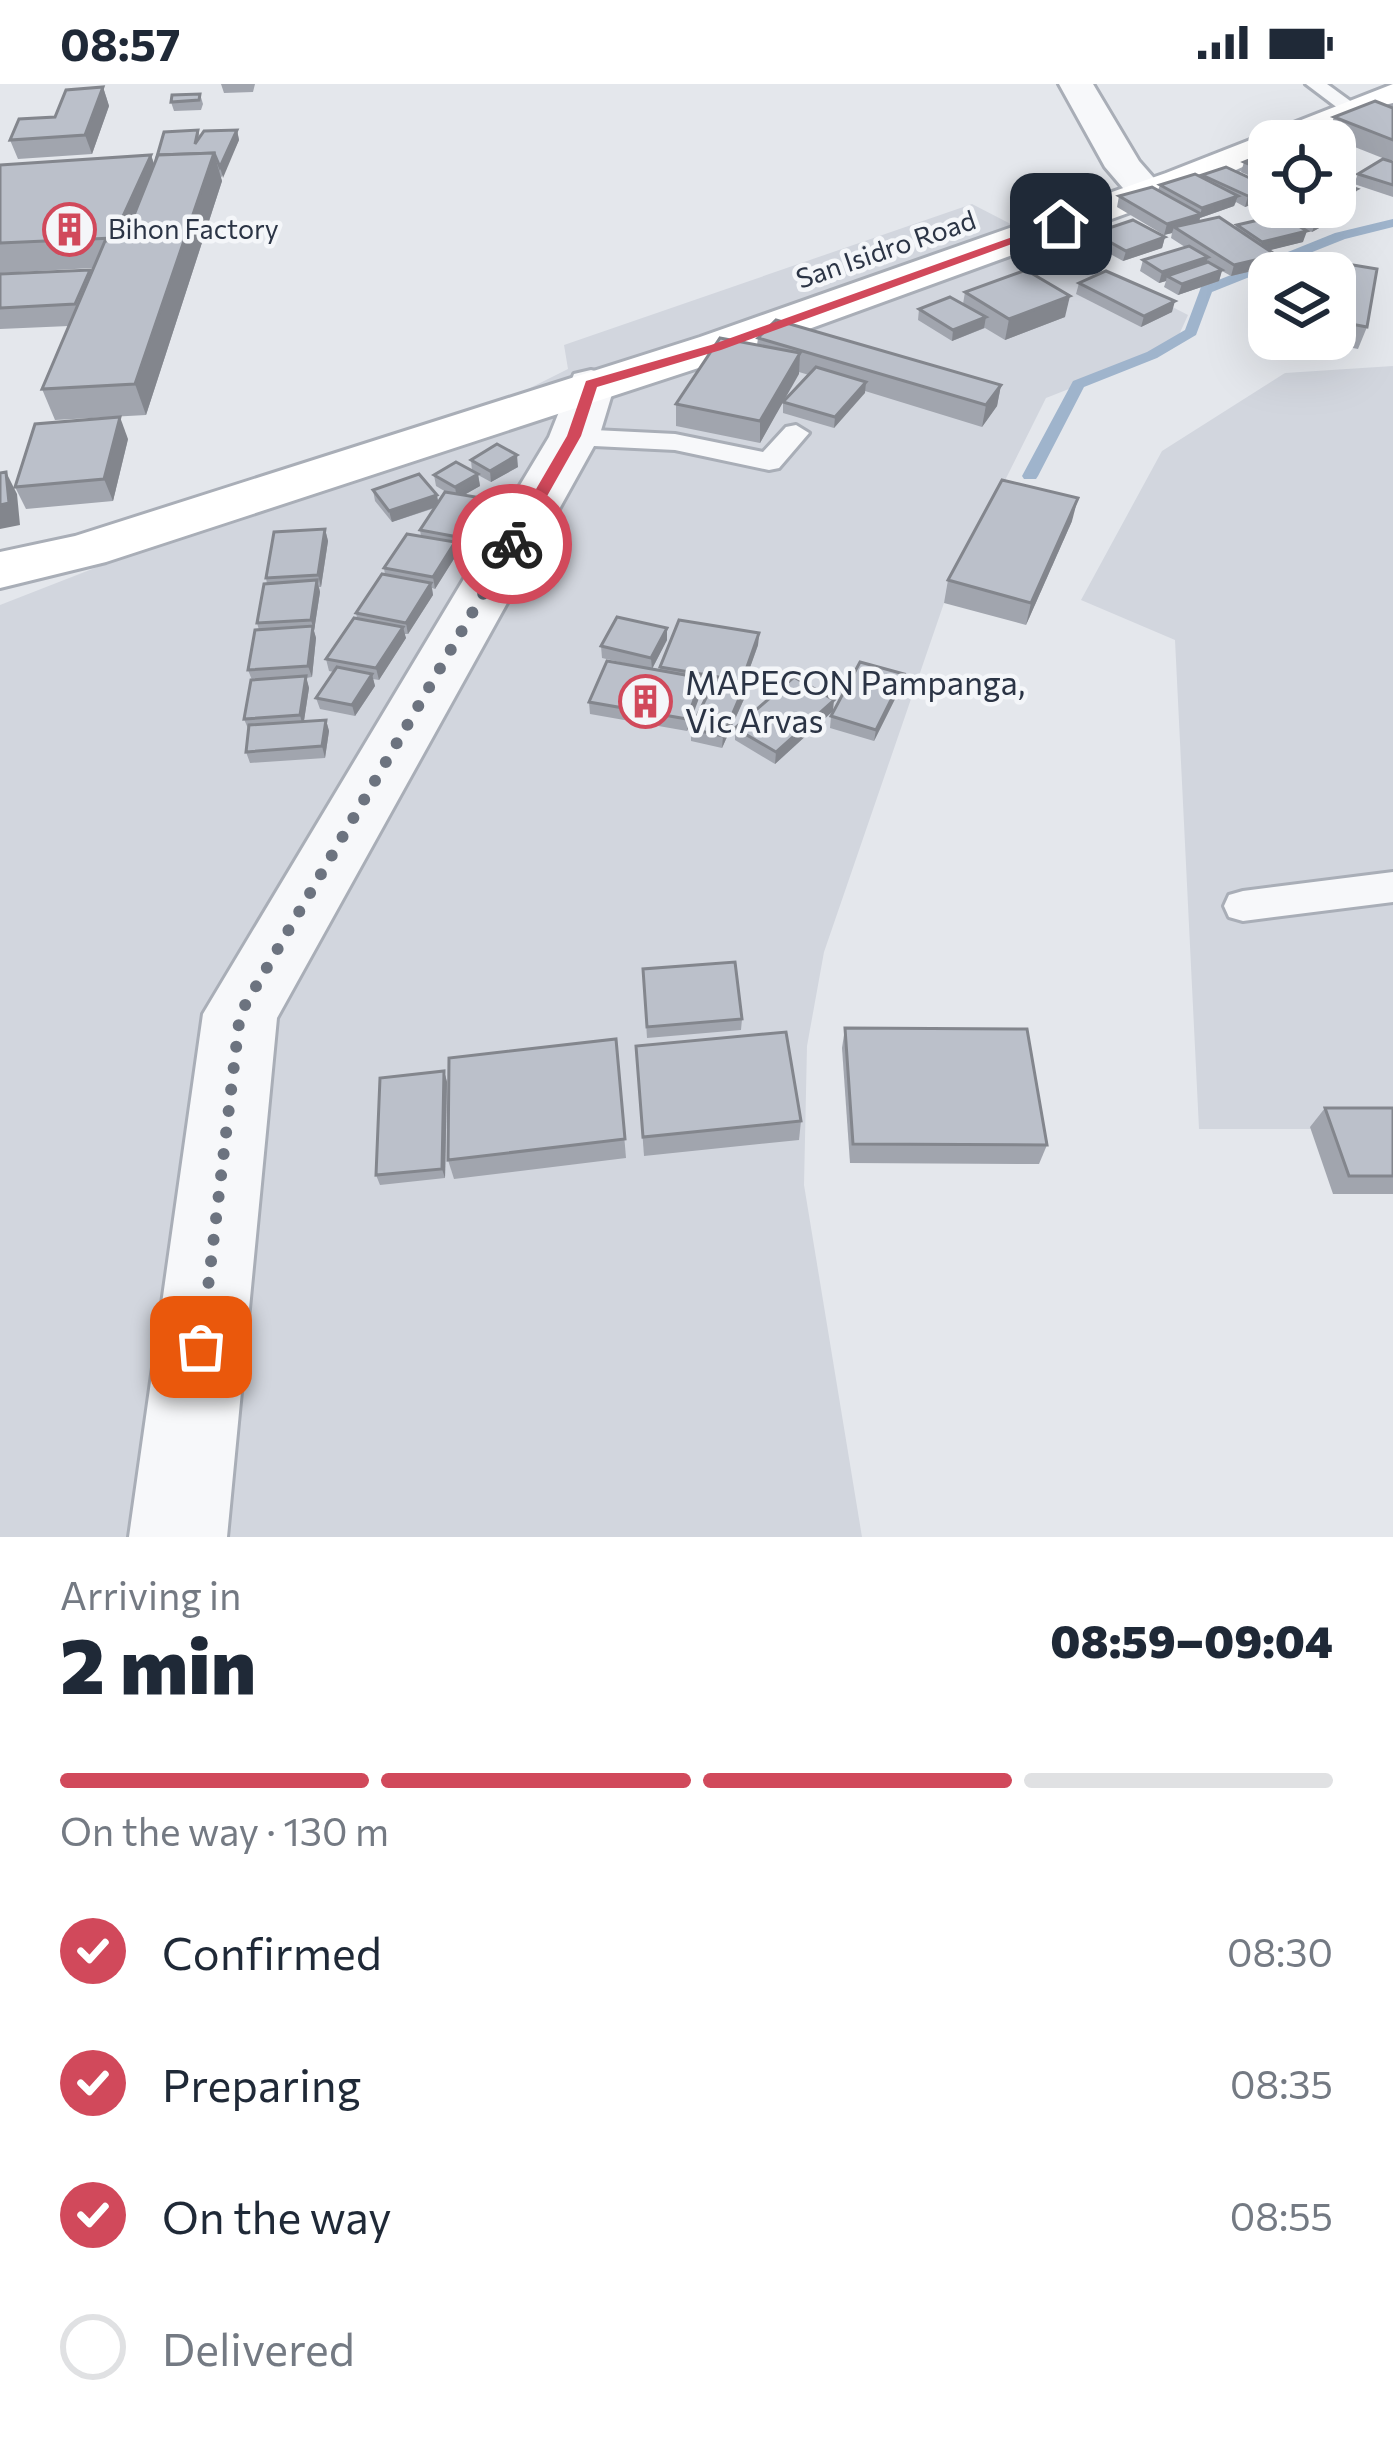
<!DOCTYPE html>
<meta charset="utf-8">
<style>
:root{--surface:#fff;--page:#f6f6f7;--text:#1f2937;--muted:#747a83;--line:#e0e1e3;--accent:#d1495b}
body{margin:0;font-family:Commissioner,sans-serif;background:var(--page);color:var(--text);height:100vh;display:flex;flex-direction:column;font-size:45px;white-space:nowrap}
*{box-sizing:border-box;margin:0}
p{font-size:39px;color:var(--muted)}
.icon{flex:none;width:66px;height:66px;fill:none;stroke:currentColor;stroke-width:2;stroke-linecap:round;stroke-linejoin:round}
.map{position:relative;height:1453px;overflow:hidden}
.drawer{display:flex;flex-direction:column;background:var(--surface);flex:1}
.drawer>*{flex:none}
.controls{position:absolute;left:1248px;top:36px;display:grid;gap:24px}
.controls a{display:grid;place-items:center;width:108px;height:108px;border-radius:24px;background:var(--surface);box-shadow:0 12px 48px #0002;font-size:60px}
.pin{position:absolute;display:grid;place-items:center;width:102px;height:102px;color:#fff;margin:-51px;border-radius:24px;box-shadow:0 6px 18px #0006}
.courier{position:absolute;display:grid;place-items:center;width:120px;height:120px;margin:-60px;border:9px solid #d1495b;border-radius:50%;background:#fff;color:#222;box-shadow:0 3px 15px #0007}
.summary em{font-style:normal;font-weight:800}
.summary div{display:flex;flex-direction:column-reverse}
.summary{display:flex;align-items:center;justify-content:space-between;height:204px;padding:0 60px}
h1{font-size:78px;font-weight:800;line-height:90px}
.bar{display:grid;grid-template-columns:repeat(4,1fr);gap:18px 12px;align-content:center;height:144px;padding:0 60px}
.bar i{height:15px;border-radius:9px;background:var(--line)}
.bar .active{background:var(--accent)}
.bar p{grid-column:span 4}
ol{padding:0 60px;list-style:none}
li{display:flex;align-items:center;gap:36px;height:132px}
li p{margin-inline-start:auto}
li .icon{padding:12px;border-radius:50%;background:var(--accent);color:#fff;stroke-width:4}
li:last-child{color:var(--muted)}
li i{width:66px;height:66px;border:6px solid var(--line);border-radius:50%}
.status{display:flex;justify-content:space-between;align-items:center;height:84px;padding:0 60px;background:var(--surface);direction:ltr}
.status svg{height:33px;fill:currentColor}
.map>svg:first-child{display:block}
.built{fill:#d2d6de}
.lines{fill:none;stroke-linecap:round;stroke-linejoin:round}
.stream{fill:#9fb4cc;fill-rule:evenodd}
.lane-casing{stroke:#a9aeb7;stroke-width:6}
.street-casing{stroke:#a9aeb7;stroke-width:6}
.secondary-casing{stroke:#a9aeb7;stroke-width:6}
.lane{fill:#f7f8fa;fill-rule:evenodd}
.street{fill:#f7f8fa;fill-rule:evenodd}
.secondary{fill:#fff;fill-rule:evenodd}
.wall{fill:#a1a5ae;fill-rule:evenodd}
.shaded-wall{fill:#83868d}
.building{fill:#bbc0ca;stroke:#83868d;stroke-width:3}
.route{fill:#d1495b}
.done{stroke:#6c737f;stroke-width:12;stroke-dasharray:0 21.6}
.labels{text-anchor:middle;stroke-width:9;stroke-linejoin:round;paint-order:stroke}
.far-poi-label{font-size:27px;fill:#2b3445;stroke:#f4f6f9;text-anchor:start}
.far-street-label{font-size:27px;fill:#2b3445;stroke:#f4f6f9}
.poi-label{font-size:33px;fill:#2b3445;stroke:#f4f6f9;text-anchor:start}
</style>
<div class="status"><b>08:57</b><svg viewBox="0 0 49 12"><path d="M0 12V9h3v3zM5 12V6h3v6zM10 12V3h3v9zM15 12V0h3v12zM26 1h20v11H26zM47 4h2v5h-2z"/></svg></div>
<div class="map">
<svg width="1393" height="1453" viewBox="0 0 1393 1453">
<rect width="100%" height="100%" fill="#e4e7ec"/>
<g class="built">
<path d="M 972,120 L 1188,231 L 1173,264 L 1046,314 L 944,519 L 824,868 L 807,962 L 804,1101 L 862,1453 L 0,1453 L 0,521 L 438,350 L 568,285 L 564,261 Z"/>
<path d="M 1393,282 L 1393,1045 L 1199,1045 L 1175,556 L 1081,516 L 1162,367 L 1285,289 Z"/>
</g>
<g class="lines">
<path class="stream" d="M 1393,135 L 1393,143 L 1345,155 L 1212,208 L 1196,251 L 1157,274 L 1084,303 L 1038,392 L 1036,395 L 1024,395 L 1022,392 L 1073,297 L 1147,268 L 1185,246 L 1201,203 L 1335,149 Z"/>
<defs>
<g id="lane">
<path d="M 1306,0 L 1327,0 L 1364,27 L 1347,31 Z"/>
<path d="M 796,341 L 809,349 L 779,384 L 769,386 L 675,366 L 574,361 L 560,353 L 574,345 L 675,350 L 763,368 L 786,343 Z"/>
<path d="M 1393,788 L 1393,818 L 1243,837 L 1229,833 L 1224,822 L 1229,811 L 1243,807 Z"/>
</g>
<g id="street">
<path d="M 1059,0 L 1093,0 L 1139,77 L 1167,109 L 1162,117 L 1134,117 L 1105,83 Z"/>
<path d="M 591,286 L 608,290 L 615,300 L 599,353 L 277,934 L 227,1453 L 129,1453 L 203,930 L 549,353 L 574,290 Z"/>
</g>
<path id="secondary" d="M 1393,0 L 1393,20 L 1304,57 L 1269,57 L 1269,71 L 1194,105 L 732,273 L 106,478 L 0,504 L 0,468 L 75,452 L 700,253 L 1166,89 Z"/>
</defs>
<use href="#lane" class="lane-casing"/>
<use href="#street" class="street-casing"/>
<use href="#secondary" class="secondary-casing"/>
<use href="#lane" class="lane"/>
<use href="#street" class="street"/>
<use href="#secondary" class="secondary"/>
</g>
<g class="wall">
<path d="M 221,0 L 255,0 L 253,8 L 224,9 Z"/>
<path d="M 103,3 L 109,22 L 92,70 L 18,75 L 10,56 L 55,33 Z"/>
<path d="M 200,10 L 203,20 L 201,26 L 174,27 L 171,18 Z"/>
<path d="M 1393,19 L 1393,76 L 1390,77 L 1327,52 L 1334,33 Z"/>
<path d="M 198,46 L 200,53 L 237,46 L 239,56 L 221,94 L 222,97 L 146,331 L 55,336 L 42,305 L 69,242 L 0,245 L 0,190 L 91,189 L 93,184 L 0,189 L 0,81 L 151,71 L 154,80 Z"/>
<path d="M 1269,68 L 1269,100 L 1241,88 L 1244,78 Z"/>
<path d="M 1393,78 L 1393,113 L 1354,100 L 1358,90 Z"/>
<path d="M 1202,91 L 1269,103 L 1269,123 L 1335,123 L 1357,105 L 1353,116 L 1330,127 L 1328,139 L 1312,148 L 1302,144 L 1303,158 L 1269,166 L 1273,182 L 1231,192 L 1222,187 L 1219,197 L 1178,211 L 1164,203 L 1166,197 L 1159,199 L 1140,187 L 1143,176 L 1185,163 L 1171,154 L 1172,149 L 1164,151 L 1117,123 L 1119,112 L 1158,106 L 1160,101 L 1201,94 ZM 1261,117 L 1258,127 L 1272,133 L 1237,141 L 1235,144 L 1199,138 L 1200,134 L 1234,122 L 1236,118 L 1245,123 Z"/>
<path d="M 1094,149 L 1165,153 L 1162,164 L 1123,177 L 1092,160 Z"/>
<path d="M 1317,175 L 1377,185 L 1367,243 L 1358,265 L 1307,255 L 1335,255 L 1335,189 L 1312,189 Z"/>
<path d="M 1079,199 L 1172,228 L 1141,243 L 1076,210 Z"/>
<path d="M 965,208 L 1065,233 L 1005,256 L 985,244 L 952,257 L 918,236 L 919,225 L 963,220 Z"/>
<path d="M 758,254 L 1001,301 L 997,322 L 982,343 L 865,307 L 834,344 L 783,329 L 783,318 L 809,291 L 799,288 L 760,359 L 676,342 L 676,320 L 757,261 Z"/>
<path d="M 128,355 L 113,417 L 26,425 L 15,403 Z"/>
<path d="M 471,376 L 518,383 L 491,398 L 478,391 L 480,402 L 464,411 L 484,426 L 460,464 L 456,464 L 457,470 L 435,505 L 432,504 L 433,511 L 408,550 L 404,550 L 406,554 L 379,596 L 373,595 L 375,602 L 355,632 L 320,625 L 316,614 L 334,588 L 329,587 L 326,575 L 357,534 L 356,529 L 385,491 L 384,484 L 421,452 L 420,446 L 435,424 L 392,438 L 375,417 L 373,406 L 438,419 L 446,408 L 436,402 L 434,391 L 472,387 Z"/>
<path d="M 1072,437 L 1026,541 L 944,519 L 948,496 Z"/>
<path d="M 325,445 L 328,457 L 321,503 L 319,503 L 320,508 L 314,547 L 316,554 L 312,593 L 306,594 L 309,604 L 304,637 L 326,636 L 329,647 L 325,674 L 250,679 L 246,668 L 249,647 L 244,635 L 252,596 L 248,586 L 259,546 L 257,539 L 267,500 L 266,494 Z"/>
<path d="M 667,544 L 667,556 L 652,585 L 660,587 L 660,583 L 759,549 L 758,561 L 743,603 L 744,615 L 722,664 L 691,657 L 691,645 L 710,603 L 702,602 L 687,647 L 590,630 L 589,618 L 646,584 L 602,574 L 601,562 Z"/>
<path d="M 904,590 L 902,601 L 874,657 L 830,644 L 831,632 Z"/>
<path d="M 833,627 L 775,680 L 735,656 L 735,644 Z"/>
<path d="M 643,885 L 742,935 L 741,946 L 647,954 Z"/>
<path d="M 845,944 L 1047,1061 L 1039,1080 L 850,1079 L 842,964 Z"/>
<path d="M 616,955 L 626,1074 L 454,1095 L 448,1076 Z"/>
<path d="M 636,962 L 801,1037 L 799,1056 L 644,1072 Z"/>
<path d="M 444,987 L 447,998 L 445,1094 L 380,1101 L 376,1091 Z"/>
<path d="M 1325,1024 L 1393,1024 L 1393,1110 L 1333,1110 L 1310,1043 Z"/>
</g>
<g class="shaded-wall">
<path d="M 103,3 L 109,22 L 92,70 L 85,51 Z"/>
<path d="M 237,46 L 239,56 L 223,94 L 220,83 Z"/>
<path d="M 214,69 L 222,97 L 146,331 L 135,300 Z"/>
<path d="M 151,71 L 160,99 L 123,183 L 113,154 Z"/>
<path d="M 1269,105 L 1268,114 L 1245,123 L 1248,112 Z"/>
<path d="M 1357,105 L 1353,116 L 1316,134 L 1320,124 L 1335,123 L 1335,116 Z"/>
<path d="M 1238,112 L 1234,122 L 1200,134 L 1198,141 L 1174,143 L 1172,149 L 1164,151 L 1167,140 L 1200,131 L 1202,124 Z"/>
<path d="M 1332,128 L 1328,139 L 1312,148 L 1316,137 Z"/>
<path d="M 1307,147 L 1303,158 L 1259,169 L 1262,158 Z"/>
<path d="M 1165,153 L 1162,164 L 1123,177 L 1126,167 Z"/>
<path d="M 1276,171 L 1273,182 L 1231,192 L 1234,181 Z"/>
<path d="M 1208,173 L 1205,184 L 1167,192 L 1166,197 L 1159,199 L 1162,188 Z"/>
<path d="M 1222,186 L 1219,197 L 1178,211 L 1182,200 Z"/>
<path d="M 1070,212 L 1065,233 L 1005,256 L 1009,235 Z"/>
<path d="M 1175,217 L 1172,228 L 1141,243 L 1144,232 Z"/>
<path d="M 986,233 L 984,244 L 952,257 L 953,246 Z"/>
<path d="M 800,269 L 799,290 L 760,359 L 760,337 Z"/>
<path d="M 866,298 L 865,309 L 834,344 L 835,333 Z"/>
<path d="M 1001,301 L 997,322 L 982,343 L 986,321 Z"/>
<path d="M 120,333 L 128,355 L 113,417 L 104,395 Z"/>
<path d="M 517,371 L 518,383 L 491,398 L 490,387 Z"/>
<path d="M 6,388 L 17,410 L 20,441 L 0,445 L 0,421 Z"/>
<path d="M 478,390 L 480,402 L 457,415 L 455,403 Z"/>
<path d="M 437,411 L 439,422 L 392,438 L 389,427 Z"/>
<path d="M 482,414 L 484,426 L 460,464 L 458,453 Z"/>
<path d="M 1078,414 L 1072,437 L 1026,541 L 1031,519 Z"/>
<path d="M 325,445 L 328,457 L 321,503 L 318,491 Z"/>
<path d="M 455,458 L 457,470 L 435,505 L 433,493 Z"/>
<path d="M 317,496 L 320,508 L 314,547 L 316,554 L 312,593 L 308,582 L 313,543 L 311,536 Z"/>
<path d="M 431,499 L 433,511 L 408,550 L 406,539 Z"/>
<path d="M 403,543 L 406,554 L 379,596 L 376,584 Z"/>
<path d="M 667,544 L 667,556 L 652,585 L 651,574 Z"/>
<path d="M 759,549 L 758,561 L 741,609 L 742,597 Z"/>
<path d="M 372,590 L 375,602 L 355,632 L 352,621 Z"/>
<path d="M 904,590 L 902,601 L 874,657 L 876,646 Z"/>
<path d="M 306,592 L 309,604 L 303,643 L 300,631 Z"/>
<path d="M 702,594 L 702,606 L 687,647 L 687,635 Z"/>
<path d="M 744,603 L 744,615 L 722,664 L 723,652 Z"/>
<path d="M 834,616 L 833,627 L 775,680 L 776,668 Z"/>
<path d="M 326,636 L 329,647 L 325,674 L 322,662 Z"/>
<path d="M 444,987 L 447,998 L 445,1094 L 442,1085 Z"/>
</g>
<g class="building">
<path d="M 103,3 L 85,51 L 10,56 L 19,35 L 55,33 L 66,6 Z"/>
<path d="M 200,10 L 199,16 L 171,18 L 172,11 Z"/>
<path d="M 1375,17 L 1393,24 L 1393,56 L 1334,33 Z"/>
<path d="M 198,46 L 195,60 L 204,47 L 237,46 L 220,83 L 214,69 L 158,71 L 156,76 L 164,48 Z"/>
<path d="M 1269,68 L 1269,89 L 1244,78 Z"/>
<path d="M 214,69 L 135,300 L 42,305 L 105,157 L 124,156 L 158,71 Z"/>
<path d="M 151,71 L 113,154 L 0,159 L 0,81 Z"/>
<path d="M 1383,75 L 1393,78 L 1393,101 L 1358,90 Z"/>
<path d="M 1226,83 L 1269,103 L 1269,105 L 1248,112 L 1202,91 Z"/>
<path d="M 1195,90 L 1238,112 L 1202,124 L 1160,101 Z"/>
<path d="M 1335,97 L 1357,105 L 1335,116 Z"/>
<path d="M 1152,103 L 1201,130 L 1167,140 L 1119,112 Z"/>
<path d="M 1278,123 L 1321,123 L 1332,128 L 1316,137 Z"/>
<path d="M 1280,131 L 1307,147 L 1262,158 L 1237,141 Z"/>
<path d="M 1219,133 L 1276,171 L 1234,181 L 1174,143 Z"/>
<path d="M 1133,136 L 1165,153 L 1126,167 L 1094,149 Z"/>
<path d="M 1189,162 L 1208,173 L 1162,188 L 1143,176 Z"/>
<path d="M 1317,175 L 1377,185 L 1367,243 L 1335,237 L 1335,189 L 1313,189 Z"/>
<path d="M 1208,178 L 1222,186 L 1182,200 L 1167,192 Z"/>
<path d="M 1284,179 L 1308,183 L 1306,189 L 1281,189 Z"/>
<path d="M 90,186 L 75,220 L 0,224 L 0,190 Z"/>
<path d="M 1026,186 L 1070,212 L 1009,235 L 965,208 Z"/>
<path d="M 1106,187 L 1175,217 L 1144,232 L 1079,199 Z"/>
<path d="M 950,213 L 986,233 L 953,246 L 919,225 Z"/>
<path d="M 776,236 L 1001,301 L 986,321 L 758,254 Z"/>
<path d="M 720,254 L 800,269 L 760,337 L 676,320 Z"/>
<path d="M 816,283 L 866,298 L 835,333 L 783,318 Z"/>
<path d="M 120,333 L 104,395 L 15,403 L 35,340 Z"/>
<path d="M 497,360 L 517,371 L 490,387 L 471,376 Z"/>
<path d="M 456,378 L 478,390 L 455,403 L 434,391 Z"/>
<path d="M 6,388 L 9,419 L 0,421 L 0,389 Z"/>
<path d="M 419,390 L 437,411 L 389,427 L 373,406 Z"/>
<path d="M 1002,396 L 1078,414 L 1031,519 L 948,496 Z"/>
<path d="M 445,408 L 482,414 L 458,453 L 420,446 Z"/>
<path d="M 325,445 L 318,491 L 266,494 L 274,448 Z"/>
<path d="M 407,450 L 455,458 L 433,493 L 384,484 Z"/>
<path d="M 382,490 L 431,499 L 406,539 L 356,529 Z"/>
<path d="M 317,496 L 311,536 L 257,539 L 264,500 Z"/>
<path d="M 617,533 L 667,544 L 651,574 L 601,562 Z"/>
<path d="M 354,534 L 403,543 L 376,584 L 326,575 Z"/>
<path d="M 679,536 L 759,549 L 742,597 L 660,583 Z"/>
<path d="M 313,542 L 308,582 L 248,586 L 255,546 Z"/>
<path d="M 607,577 L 702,594 L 687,635 L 589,618 Z"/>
<path d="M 860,578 L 904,590 L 876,646 L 831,632 Z"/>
<path d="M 337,583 L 372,590 L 352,621 L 316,614 Z"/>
<path d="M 306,592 L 300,631 L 244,635 L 251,596 Z"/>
<path d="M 794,593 L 834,616 L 776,668 L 735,644 Z"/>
<path d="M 714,597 L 744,603 L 723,652 L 691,645 Z"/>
<path d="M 326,636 L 322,662 L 246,668 L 249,641 Z"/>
<path d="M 735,878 L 742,935 L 647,943 L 643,885 Z"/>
<path d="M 845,944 L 1027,945 L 1047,1061 L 853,1060 Z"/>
<path d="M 786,948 L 801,1037 L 643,1053 L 636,962 Z"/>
<path d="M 616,955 L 625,1055 L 448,1076 L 449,974 Z"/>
<path d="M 444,987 L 442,1085 L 376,1091 L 380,994 Z"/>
<path d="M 1325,1024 L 1393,1024 L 1393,1092 L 1349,1092 Z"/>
</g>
<path class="route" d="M 1057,137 L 1067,140 L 721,266 L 597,303 L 581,352 L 520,460 L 512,465 L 504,460 L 567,352 L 586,297 L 711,261 Z"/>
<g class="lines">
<path class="done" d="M 201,1263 L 240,930 L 512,460"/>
</g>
<defs>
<symbol id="building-ring" viewBox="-11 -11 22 22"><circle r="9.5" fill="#f4f6f9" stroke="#d1495b" stroke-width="1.5"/><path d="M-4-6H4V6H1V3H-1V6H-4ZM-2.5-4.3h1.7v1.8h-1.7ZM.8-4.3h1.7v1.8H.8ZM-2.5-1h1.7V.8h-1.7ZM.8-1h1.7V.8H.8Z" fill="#d1495b"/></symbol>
</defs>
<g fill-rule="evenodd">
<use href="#building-ring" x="40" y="116" width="59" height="59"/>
<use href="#building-ring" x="616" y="588" width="59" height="59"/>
</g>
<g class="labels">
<g class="far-poi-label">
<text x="108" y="155">Bihon Factory</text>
</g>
<g class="far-street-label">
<text transform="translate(886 166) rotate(-19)" y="9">San Isidro Road</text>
</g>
<g class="poi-label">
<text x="685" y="611">MAPECON Pampanga,<tspan x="685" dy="38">Vic Arvas</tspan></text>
</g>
</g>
</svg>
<div class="controls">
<a><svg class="icon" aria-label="locate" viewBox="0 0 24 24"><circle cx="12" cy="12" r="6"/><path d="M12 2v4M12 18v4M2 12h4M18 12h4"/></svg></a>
<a><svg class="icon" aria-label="layers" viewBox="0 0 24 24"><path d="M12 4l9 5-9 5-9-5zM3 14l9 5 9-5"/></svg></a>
</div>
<div class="pin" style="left:201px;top:1263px;background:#ea580c"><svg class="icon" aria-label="bag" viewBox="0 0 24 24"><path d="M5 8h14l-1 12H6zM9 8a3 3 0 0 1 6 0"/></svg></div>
<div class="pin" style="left:1061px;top:140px;background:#1f2937"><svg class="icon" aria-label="home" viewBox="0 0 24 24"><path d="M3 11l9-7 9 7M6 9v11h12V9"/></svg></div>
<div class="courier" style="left:512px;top:460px"><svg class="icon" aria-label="bike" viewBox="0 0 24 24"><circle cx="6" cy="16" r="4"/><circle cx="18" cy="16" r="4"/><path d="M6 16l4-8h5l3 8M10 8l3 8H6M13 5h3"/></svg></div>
</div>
<section class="drawer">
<div class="summary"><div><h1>2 min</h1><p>Arriving in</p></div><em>08:59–09:04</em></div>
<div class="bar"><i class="active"></i><i class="active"></i><i class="active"></i><i></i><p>On the way · 130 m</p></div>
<ol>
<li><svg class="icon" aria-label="check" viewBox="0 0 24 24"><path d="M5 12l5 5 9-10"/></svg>Confirmed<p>08:30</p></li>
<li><svg class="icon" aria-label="check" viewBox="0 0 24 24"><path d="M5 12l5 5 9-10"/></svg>Preparing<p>08:35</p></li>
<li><svg class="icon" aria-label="check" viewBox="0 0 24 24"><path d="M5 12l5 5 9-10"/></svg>On the way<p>08:55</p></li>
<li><i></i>Delivered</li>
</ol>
</section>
